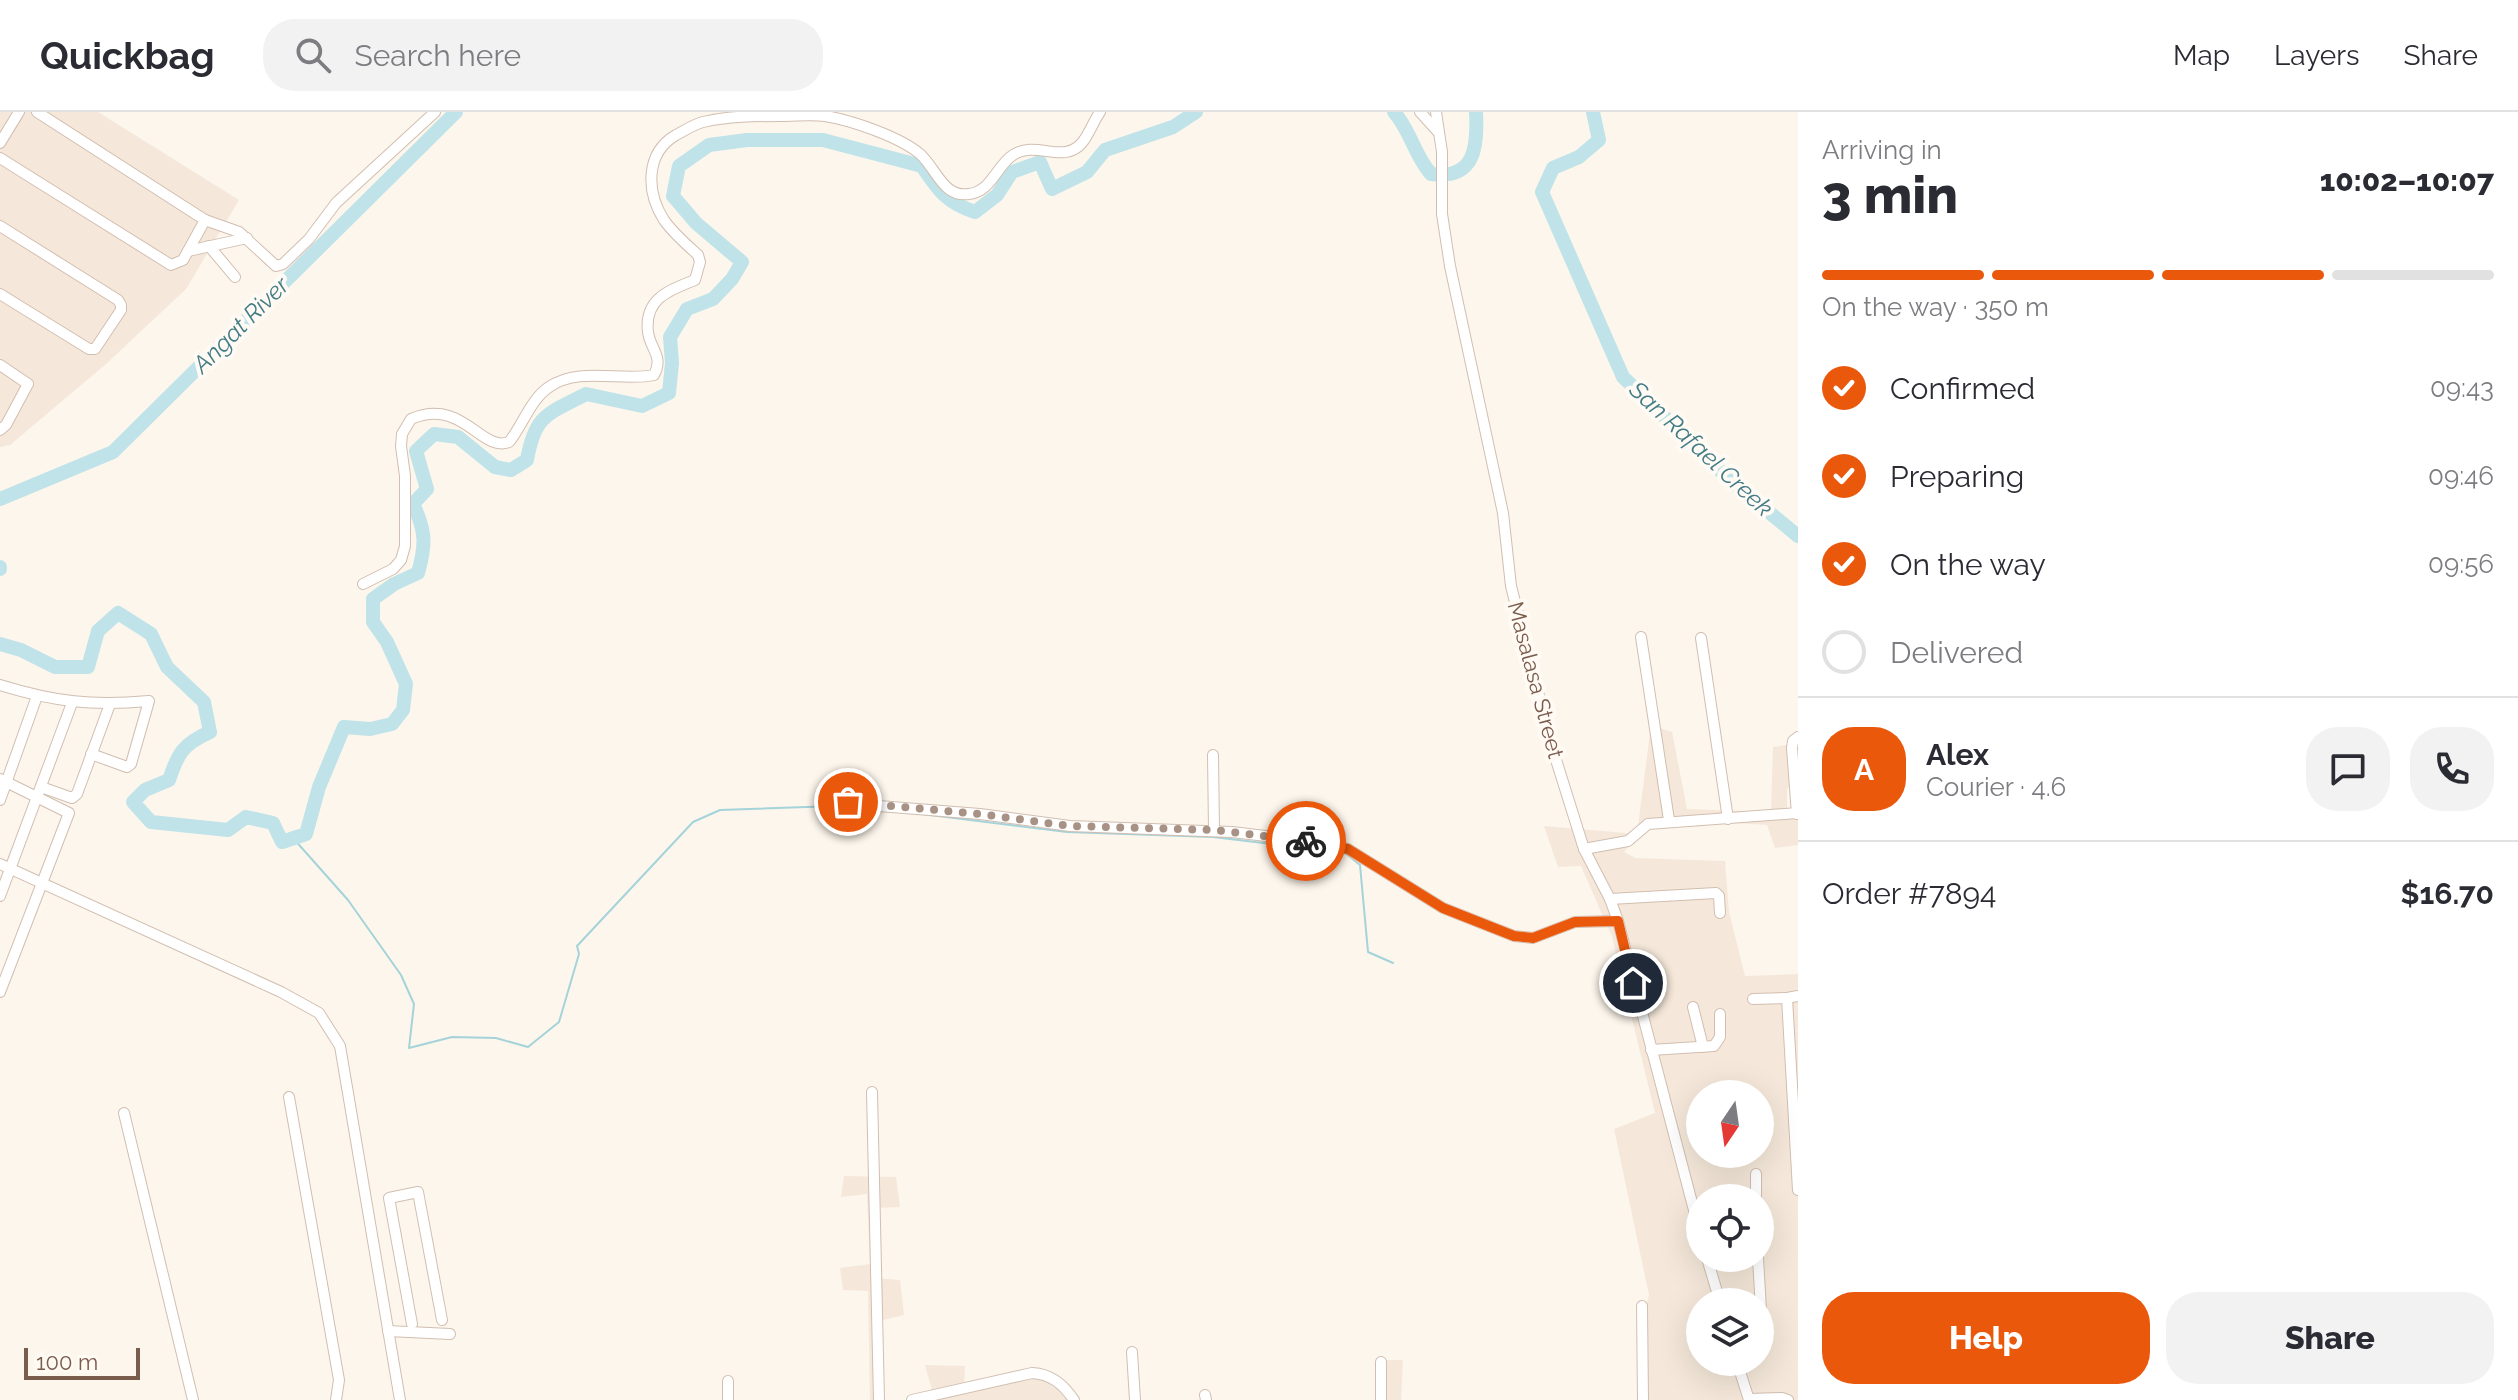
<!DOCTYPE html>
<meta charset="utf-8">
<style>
:root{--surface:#fff;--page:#f2f2f3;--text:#2b2b33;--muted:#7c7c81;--line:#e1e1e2;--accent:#ea580c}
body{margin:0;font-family:Raleway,sans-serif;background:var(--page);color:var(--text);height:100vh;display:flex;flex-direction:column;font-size:30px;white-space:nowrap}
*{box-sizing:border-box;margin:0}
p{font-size:26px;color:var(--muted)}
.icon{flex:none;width:44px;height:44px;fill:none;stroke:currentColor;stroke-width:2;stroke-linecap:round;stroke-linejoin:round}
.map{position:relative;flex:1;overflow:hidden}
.side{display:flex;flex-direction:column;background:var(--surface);width:720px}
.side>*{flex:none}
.needle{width:52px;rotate:193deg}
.fabs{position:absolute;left:1686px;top:968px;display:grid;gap:16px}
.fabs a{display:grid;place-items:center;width:88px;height:88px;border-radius:50%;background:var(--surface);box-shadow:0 8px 32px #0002;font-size:40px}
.scale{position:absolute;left:24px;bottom:20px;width:116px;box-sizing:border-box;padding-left:8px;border:4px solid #7a5c4d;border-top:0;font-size:22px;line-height:28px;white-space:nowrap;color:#7a5c4d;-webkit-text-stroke:6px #fffaf3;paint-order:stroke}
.pin{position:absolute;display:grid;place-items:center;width:68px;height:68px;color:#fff;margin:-34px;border:4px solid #fff;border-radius:50%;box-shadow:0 2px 8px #0007}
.courier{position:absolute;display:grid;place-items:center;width:80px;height:80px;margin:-40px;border:6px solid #ea580c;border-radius:50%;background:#fff;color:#222;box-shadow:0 2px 10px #0007}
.head em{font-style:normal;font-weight:800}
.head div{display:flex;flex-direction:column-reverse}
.head{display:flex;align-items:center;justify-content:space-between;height:136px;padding:0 24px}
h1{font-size:52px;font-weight:800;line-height:60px}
.bar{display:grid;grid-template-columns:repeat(4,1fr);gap:12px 8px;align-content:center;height:96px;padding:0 24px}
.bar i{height:10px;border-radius:6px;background:var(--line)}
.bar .selected{background:var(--accent)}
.bar p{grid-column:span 4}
.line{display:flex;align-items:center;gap:20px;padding:0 24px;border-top:2px solid var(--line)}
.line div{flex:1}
.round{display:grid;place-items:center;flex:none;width:84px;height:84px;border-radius:32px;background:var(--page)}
ol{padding:0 24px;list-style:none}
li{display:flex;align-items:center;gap:24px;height:88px}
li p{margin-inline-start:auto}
li .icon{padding:8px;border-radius:50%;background:var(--accent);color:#fff;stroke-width:4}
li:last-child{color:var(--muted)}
li i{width:44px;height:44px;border:4px solid var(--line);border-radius:50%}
.action{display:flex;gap:16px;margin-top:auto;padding:16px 24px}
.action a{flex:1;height:92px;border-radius:32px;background:var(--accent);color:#fff;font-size:32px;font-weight:800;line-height:92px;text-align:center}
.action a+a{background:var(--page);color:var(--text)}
header{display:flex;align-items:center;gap:48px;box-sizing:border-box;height:112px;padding:0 40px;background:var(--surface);border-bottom:2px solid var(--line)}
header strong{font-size:38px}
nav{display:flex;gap:44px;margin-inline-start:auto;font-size:28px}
.search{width:560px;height:72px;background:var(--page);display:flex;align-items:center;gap:20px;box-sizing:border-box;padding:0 28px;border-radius:32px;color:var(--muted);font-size:30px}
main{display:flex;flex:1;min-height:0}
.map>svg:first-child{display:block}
.residential{fill:#f5e8da;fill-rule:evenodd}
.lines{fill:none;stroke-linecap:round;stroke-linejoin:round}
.stream{stroke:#a5d3da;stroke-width:2}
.river{stroke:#bfe3e8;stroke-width:14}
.minor-casing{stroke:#d1beb0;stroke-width:12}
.minor{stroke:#fff;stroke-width:10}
.done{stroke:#a89285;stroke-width:8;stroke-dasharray:0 14.4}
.route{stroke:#ea580c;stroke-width:10}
.labels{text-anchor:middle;stroke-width:8;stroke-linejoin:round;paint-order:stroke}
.street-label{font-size:22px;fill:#7a5c4d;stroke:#fffaf3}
.water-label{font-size:24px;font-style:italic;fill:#437c86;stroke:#fffaf3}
</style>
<header>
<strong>Quickbag</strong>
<div class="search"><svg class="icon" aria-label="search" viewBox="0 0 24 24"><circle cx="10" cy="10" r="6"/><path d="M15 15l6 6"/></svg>Search here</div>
<nav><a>Map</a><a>Layers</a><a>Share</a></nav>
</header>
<main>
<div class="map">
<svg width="1798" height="1288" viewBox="0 0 1798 1288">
<rect width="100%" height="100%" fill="#fdf6ec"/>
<g class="residential">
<path d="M 0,0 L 98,0 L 239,88 L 186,177 L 106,252 L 10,333 L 0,335 Z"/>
<path d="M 1651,613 L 1672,620 L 1687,697 L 1771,700 L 1773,635 L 1798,631 L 1798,673 L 1787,676 L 1787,700 L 1798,701 L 1798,733 L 1775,736 L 1767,713 L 1669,707 L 1644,715 L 1624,740 L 1636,746 L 1725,749 L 1729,800 L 1745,864 L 1798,862 L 1798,1288 L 1641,1288 L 1638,1223 L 1649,1183 L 1614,1017 L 1655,1001 L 1612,825 L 1581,754 L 1558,755 L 1544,714 L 1637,722 ZM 1700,982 L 1760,982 L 1760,1042 L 1700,1042 ZM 1700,1086 L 1760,1086 L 1760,1146 L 1700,1146 ZM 1700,1190 L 1760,1190 L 1760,1250 L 1700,1250 Z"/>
<path d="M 844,1064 L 896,1065 L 900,1095 L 873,1096 L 874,1166 L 900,1168 L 904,1203 L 874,1210 L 877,1288 L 870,1288 L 868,1179 L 843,1178 L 840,1156 L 870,1152 L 867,1082 L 841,1085 Z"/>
<path d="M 1378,1248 L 1403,1248 L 1401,1288 L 1376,1288 Z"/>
<path d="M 925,1253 L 965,1254 L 964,1276 L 1025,1259 L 1064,1275 L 1077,1288 L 914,1288 L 933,1282 Z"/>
</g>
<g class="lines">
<g class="stream">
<path d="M 922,702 L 1067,720 L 1213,725 L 1338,740"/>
<path d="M 293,726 L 348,788 L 401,863 L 414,892 L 409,936 L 452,925 L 496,926 L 528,935 L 559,910 L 579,842 L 577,834 L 693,710 L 720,698 L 837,694"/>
<path d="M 1344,740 L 1360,753 L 1368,840 L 1393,851"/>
</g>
<g class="river">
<path d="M 1394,0 C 1411,19 1414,43 1431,62 C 1475,68 1478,35 1476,0"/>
<path d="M 1593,0 L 1599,28 L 1579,45 L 1553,56 L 1542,80 L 1623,265 L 1730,368 L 1798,424"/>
<path d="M 0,387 L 113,340 L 456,0"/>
<path d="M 0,455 L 0,457"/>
<path d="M 0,532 L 21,538 L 55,555 L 88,555 L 98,519 L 118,501 L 151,522 L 167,555 L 204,590 L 210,620 C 183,632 178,641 169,668 L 145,678 L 133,690 L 151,710 L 228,718 L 246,705 L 273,711 L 282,730 L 306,722 L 319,675 L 344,615 L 370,617 L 392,612 L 403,598 L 406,572 L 387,530 L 373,510 L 373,487 L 394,472 L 418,461 C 426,433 426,419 413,392 L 427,377 L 416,339 L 434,322 L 458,325 L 495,355 L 511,358 L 527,348 C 535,302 548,302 586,282 L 642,294 L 669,281 L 672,251 L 670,225 L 687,197 L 713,187 L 732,167 L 742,150 L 696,111 L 673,84 L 679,54 L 709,33 L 747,28 L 823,28 L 922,54 C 938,78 947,91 975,100 L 997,83 L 1012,60 L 1040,50 L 1052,77 L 1087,60 L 1105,38 L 1173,15 L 1196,0"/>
</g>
<defs>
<g id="minor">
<path d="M 37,0 L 205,108 L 239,120 L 276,154 L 283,152 L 309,127 L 336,91 L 435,0"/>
<path d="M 1420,0 L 1439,21"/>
<path d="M 1436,0 L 1442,40 L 1442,102 L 1450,154 L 1503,401 L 1511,474 L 1552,635 L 1584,737 L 1610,787 L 1618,809 L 1700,1121"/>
<path d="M 0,31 L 19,0"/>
<path d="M 0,46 L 171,153 L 183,148 L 205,108"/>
<path d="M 0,114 L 118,188 L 121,193 L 121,198 L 95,237 L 89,237 L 0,182"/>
<path d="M 209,134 L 235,165"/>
<path d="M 188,139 L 247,126"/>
<path d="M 0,253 L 28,272 L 6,313 L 0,318"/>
<path d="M 363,472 L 393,457 L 401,448 L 405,434 L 405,364 L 401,334 L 402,322 L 411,307 C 463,285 481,341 509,330 C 523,313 530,288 549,275 C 579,254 622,270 654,263 C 664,244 650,237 648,220 C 644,186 670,178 695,168 L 700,150 L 698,143 C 686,132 673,121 664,108 C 646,80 645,41 676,23 C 684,19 694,12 703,10 C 728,4 756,4 782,4 C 796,4 811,2 825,4 C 851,8 900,25 920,42 C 936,56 943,86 969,82 C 991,80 997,53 1013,43 C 1036,28 1062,52 1081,32 C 1089,23 1093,10 1100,0"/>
<path d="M 1641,525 L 1669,708"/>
<path d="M 1701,526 L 1728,707"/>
<path d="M 0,573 C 55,590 92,594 149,589 L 131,652 L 127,655 L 91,642"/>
<path d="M 1213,643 L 1214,718"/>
<path d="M 0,667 L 69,701 L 0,880"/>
<path d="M 41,675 L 72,686 L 77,682 L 110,592"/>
<path d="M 0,688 L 37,584"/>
<path d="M 841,691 L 980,702 L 1070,714 L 1232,720 L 1324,731 L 1348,737 L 1443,796 L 1514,824 L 1533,826 L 1575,810 L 1618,809"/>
<path d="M 1797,702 L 1792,636 L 1793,629 L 1798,625"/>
<path d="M 1584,737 L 1628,729 L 1648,712 L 1798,701"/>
<path d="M 0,752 L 281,880 L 319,901 L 340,934 L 400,1288"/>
<path d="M 0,784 L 72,591"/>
<path d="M 1610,787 L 1716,781 L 1719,784 L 1720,801"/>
<path d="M 1798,884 L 1787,886 L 1798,1078"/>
<path d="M 1753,887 L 1787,886"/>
<path d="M 1693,895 L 1703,935"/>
<path d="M 1651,938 L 1714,934 L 1720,925 L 1720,902"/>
<path d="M 872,980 L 879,1288"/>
<path d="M 289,985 L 339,1268 L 336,1288"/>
<path d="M 124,1001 L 193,1288"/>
<path d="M 1756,1062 L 1756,1086"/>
<path d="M 1707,1146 L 1720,1190"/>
<path d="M 1758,1146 L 1763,1233 L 1760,1239"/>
<path d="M 1642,1194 L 1643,1288"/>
<path d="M 412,1212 L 389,1086 L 418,1080 L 442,1208"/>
<path d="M 388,1219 L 450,1222"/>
<path d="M 1132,1240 L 1135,1288"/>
<path d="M 1737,1250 L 1749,1288"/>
<path d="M 728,1269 L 728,1288"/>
<path d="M 1205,1283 L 1206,1288"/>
<path d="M 1749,1287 L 1782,1286 L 1788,1288"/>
<path d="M 912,1288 L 1032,1261 C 1051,1262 1063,1272 1074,1288"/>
<path d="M 1381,1288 L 1381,1250"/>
</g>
</defs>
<use href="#minor" class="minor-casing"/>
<use href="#minor" class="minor"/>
</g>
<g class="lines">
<path class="done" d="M 848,690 L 980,702 L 1070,714 L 1214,718 L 1306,729"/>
<path class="route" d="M 1306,729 L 1348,737 L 1443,796 L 1514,824 L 1533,826 L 1575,810 L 1618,809 L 1633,871"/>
</g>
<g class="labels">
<g class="street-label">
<text transform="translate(1536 568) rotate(75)" y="8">Masalasa Street</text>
</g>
<g class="water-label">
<text transform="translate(241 213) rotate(-45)" y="8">Angat River</text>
<text transform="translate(1701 337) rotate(43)" y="8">San Rafael Creek</text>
</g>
</g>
</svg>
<div class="fabs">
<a><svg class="needle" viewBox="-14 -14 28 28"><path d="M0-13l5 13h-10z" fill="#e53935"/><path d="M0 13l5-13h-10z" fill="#7c7c81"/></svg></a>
<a><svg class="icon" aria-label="locate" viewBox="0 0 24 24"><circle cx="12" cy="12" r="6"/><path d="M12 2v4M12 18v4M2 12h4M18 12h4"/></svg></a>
<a><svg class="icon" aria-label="layers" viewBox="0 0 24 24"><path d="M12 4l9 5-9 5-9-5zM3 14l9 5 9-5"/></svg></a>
</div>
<div class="scale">100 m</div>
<div class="pin" style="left:848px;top:690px;background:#ea580c"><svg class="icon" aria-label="bag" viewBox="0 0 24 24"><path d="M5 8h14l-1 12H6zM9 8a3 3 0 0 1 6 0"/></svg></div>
<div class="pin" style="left:1633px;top:871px;background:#1f2937"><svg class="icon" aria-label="home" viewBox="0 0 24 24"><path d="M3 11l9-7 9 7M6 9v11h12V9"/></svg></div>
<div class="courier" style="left:1306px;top:729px"><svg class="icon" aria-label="bike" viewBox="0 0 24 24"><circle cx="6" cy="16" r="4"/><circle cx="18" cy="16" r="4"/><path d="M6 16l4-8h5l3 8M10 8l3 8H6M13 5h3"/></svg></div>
</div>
<section class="side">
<div class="head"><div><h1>3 min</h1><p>Arriving in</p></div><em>10:02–10:07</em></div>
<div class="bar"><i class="selected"></i><i class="selected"></i><i class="selected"></i><i></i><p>On the way · 350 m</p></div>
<ol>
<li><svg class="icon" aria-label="check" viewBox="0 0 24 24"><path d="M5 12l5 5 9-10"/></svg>Confirmed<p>09:43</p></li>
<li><svg class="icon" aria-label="check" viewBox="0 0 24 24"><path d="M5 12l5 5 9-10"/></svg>Preparing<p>09:46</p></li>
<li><svg class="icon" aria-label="check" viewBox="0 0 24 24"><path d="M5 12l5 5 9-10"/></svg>On the way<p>09:56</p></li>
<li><i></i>Delivered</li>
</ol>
<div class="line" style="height:144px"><b class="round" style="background:var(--accent);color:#fff">A</b><div><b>Alex</b><p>Courier · 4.6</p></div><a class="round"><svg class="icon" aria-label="chat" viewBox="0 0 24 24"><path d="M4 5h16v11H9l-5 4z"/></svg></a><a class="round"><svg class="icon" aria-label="phone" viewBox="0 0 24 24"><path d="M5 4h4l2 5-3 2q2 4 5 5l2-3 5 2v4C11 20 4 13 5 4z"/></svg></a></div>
<div class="line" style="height:104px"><div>Order #7894</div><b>$16.70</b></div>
<div class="action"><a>Help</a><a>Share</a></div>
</section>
</main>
